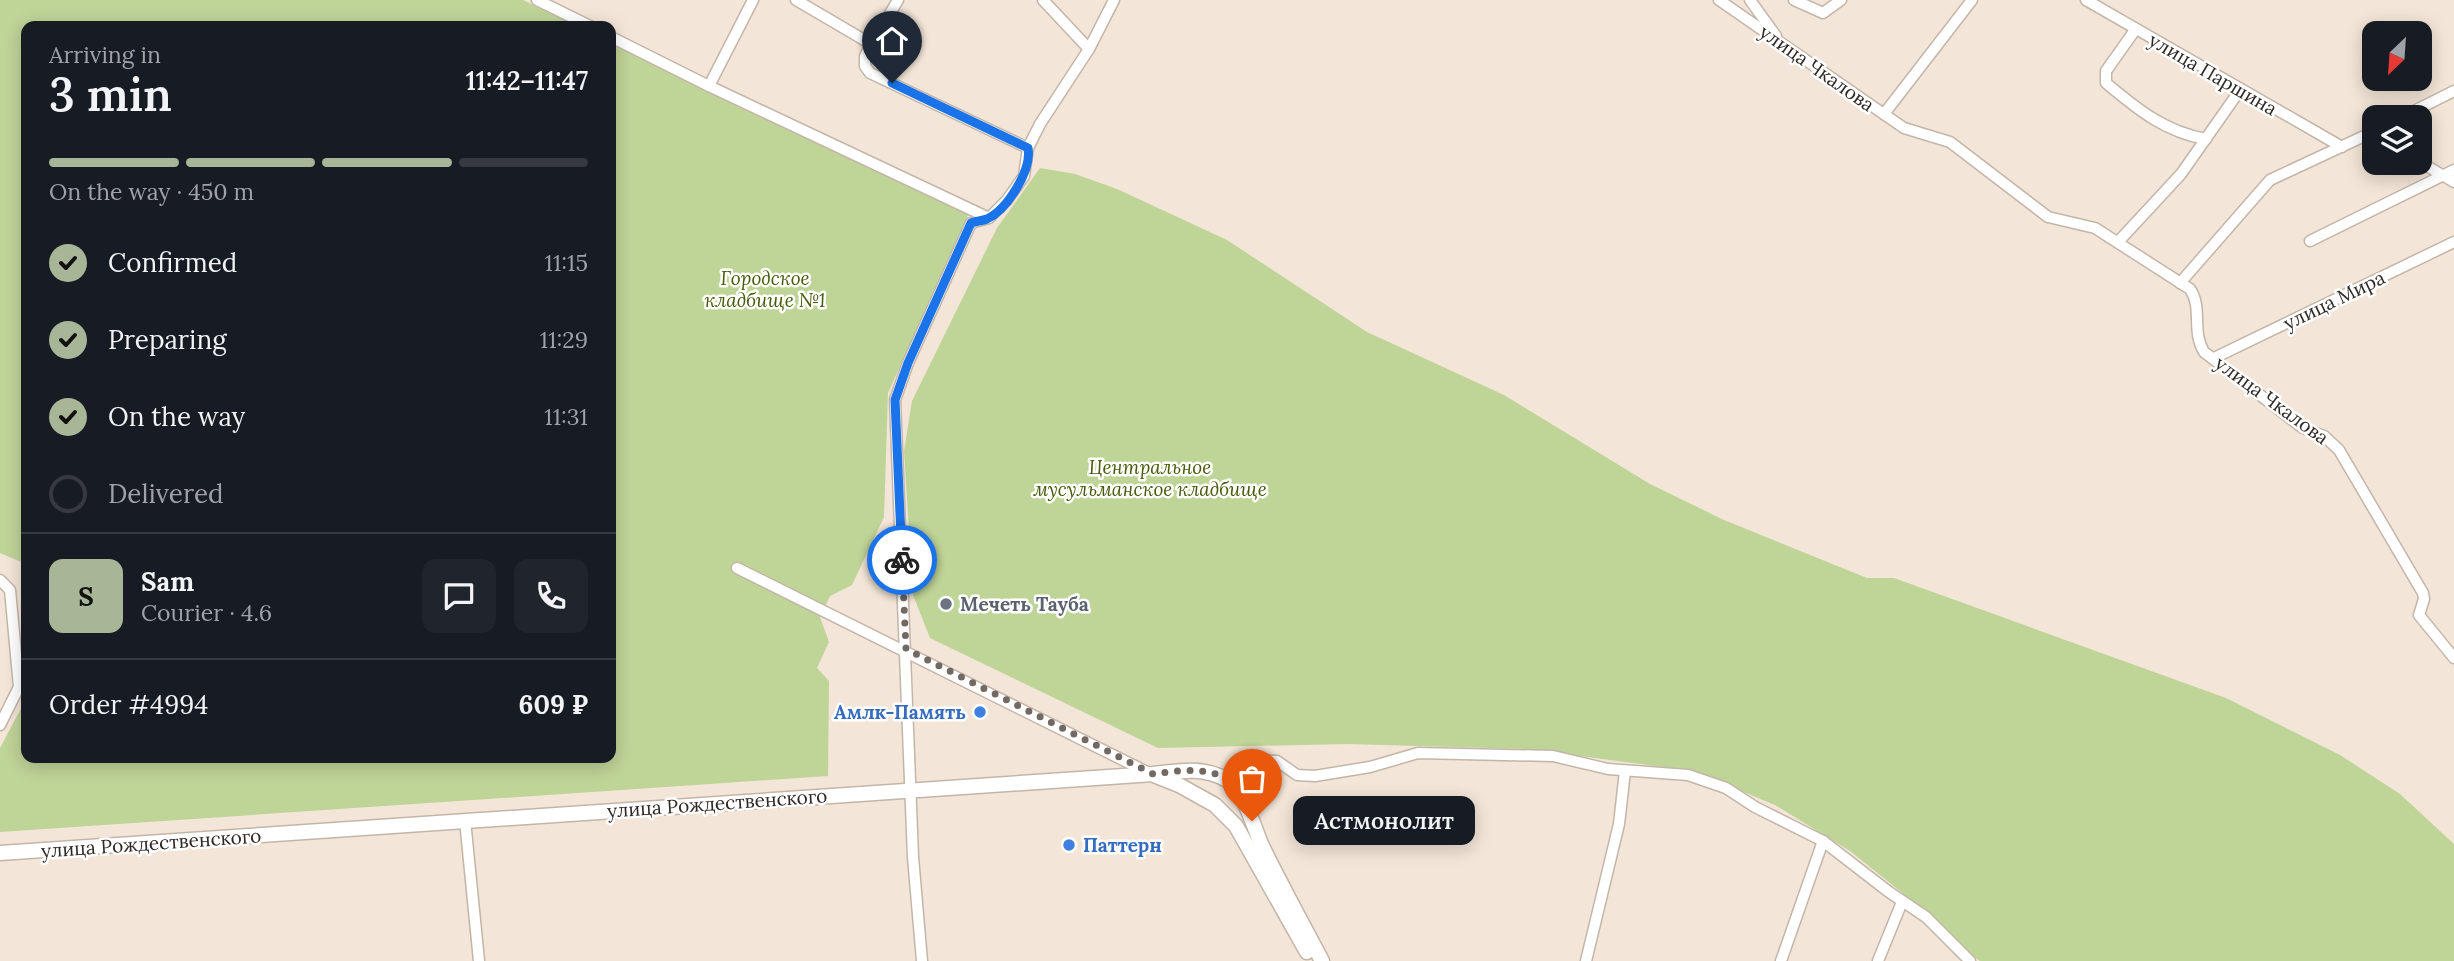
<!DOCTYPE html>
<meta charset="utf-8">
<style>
:root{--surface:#171b24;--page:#20242c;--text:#f1f3f6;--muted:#9ea1a6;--line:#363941;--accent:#a7b696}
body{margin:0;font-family:Lora,serif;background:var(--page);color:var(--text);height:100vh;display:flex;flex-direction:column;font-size:26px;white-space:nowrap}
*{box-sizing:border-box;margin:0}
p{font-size:23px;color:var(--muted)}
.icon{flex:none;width:38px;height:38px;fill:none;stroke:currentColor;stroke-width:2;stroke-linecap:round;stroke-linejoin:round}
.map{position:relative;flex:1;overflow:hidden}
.panel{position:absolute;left:21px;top:21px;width:595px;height:742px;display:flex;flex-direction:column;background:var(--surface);border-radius:14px;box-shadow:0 4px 18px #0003}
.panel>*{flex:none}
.needle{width:46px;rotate:205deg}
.buttons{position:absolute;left:2362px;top:21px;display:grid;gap:14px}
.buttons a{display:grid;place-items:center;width:70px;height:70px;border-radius:14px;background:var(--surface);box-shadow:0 4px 18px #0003;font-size:35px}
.pin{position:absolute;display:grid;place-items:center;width:60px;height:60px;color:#fff;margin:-72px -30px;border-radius:50% 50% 50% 0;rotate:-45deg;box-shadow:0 0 7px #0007}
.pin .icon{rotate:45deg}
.courier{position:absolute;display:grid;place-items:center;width:70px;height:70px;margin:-35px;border:5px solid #1a73e8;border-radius:50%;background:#fff;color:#222;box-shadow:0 2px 9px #0007}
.bubble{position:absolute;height:49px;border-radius:14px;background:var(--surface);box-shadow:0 4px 18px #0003;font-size:23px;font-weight:600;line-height:49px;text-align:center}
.overview em{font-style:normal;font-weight:600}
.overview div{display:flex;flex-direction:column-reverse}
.overview{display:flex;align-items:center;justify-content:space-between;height:119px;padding:0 28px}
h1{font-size:46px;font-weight:600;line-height:52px}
.bar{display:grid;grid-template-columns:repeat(4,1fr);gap:10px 7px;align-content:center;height:84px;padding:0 28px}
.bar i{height:9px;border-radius:5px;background:var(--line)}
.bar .current{background:var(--accent)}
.bar p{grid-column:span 4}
.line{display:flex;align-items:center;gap:18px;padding:0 28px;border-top:2px solid var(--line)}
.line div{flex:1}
.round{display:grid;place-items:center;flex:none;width:74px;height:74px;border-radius:14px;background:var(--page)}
ol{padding:0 28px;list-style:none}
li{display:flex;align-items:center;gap:21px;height:77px}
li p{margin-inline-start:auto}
li .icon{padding:7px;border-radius:50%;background:var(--accent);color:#111;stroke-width:4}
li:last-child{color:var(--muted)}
li i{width:38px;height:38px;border:4px solid var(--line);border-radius:50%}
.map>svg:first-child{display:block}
.green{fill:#bfd497}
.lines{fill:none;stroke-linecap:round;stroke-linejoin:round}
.minor-casing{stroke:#c3b6a8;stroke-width:13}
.major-casing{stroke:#c3b6a8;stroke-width:17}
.minor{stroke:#fff;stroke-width:10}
.major{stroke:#fff;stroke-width:14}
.done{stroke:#726a62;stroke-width:7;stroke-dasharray:0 12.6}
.route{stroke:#1a73e8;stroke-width:9}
.worship-dot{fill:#6b7280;stroke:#fff;stroke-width:2.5}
.shop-dot{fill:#3f7fe0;stroke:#fff;stroke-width:2.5}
.labels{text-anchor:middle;stroke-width:5;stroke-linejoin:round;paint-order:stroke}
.street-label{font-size:19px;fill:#2d2823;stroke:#fff}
.park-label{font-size:19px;font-style:italic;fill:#465b0b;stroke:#fff}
.worship-label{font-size:19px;font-weight:bold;fill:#5b616d;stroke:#fff;text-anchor:start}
.shop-label{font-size:19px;font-weight:bold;fill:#366cbe;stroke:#fff;text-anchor:end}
</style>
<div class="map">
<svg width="2454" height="961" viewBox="0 0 2454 961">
<rect width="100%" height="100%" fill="#f3e5d7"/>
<g class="green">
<path d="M 0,0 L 523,0 L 578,26 L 26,26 L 26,564 L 0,553 Z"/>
<path d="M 611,42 L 969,213 L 888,393 L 884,517 L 852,585 L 830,596 L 820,617 L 829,642 L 817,668 L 829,681 L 828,776 L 0,832 L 0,748 L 26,699 L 26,758 L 611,758 Z"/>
<path d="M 1040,168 L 1075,174 L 1117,189 L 1227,240 L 1367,332 L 1504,395 L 1650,484 L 1724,520 L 1867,578 L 1894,578 L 2226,698 L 2340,755 L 2400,794 L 2454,844 L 2454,961 L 1980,961 L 1956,943 L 1935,919 L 1850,851 L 1775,805 L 1693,771 L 1527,749 L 1347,744 L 1158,748 L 930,638 L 913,595 L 904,451 L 912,401 L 997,228 Z"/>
</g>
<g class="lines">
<defs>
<g id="minor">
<path d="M 537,0 L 590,26"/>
<path d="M 796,0 L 871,44"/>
<path d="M 898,0 L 865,56 L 865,66 L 870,73 L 1028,148"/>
<path d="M 1043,0 L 1089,49"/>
<path d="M 1719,0 L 1904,128 L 1950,142 L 2048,217 L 2095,228 L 2190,289 C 2203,308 2191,330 2204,352 L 2303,428 L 2324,436 L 2339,450 L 2423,593 L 2424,599 L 2419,615 L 2454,658"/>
<path d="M 1750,0 L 1776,36"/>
<path d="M 1794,0 L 1823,13 L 1841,0"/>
<path d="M 2086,0 L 2342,147"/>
<path d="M 2135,30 L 2106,71 L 2106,83 C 2137,109 2165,132 2206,139"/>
<path d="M 611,37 L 709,86 L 989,218"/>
<path d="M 709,86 L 753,0"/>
<path d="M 1884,114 L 1972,0"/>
<path d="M 2402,117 L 2454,91"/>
<path d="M 2420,162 L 2454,182"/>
<path d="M 2310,241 L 2454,170"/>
<path d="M 2118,242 L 2181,174 L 2240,90"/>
<path d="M 2180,283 L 2270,180 L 2375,131"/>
<path d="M 2214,358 L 2454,242"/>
<path d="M 737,568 L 1151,774"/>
<path d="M 0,580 L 10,590 L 19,687 L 0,725"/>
<path d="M 1229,781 L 1241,764 L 1249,760 L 1277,761 L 1297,775 L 1315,776 L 1370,767 L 1418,753 L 1553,756 L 1608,769 L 1688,775 L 1726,788 L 1755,807 L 1823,841 L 1889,892 L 1926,917 L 1970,961"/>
<path d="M 465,820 L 479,961"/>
<path d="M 922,961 L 913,857 L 895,400 L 908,363 L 971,223 L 989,218 L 1007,200 L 1024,176 L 1028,148 L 1040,124 L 1089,49 L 1114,0"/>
<path d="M 1586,961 L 1619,824 L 1625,771"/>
<path d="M 1781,961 L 1823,841"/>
<path d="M 1878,961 L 1902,902"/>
</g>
<g id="major">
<path d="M 1154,775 L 1179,785 L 1215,805 L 1236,826 L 1307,952"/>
<path d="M 0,853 L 1153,774 C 1178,771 1204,766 1227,780 C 1244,790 1254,828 1262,846 C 1281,885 1302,923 1322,961"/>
</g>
</defs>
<use href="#minor" class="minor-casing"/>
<use href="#major" class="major-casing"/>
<use href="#minor" class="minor"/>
<use href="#major" class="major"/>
</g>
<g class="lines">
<path class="done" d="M 902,560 L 906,649 L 1153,774 C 1176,771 1210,765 1230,782 C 1241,792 1246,808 1252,821"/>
<path class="route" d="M 892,83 L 1028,148 C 1032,170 1007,210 987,219 C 982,221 976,221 971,223 L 908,363 L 895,400 L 902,560"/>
</g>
<circle class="worship-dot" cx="946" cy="604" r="7"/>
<g class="shop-dot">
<circle cx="980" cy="712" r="7"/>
<circle cx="1069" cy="845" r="7"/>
</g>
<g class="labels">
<g class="street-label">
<text transform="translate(1817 68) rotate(35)" y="7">улица Чкалова</text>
<text transform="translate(2213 74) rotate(30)" y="7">улица Паршина</text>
<text transform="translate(2334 300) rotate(-26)" y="7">улица Мира</text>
<text transform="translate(2272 400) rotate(36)" y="7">улица Чкалова</text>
<text transform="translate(717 803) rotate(-4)" y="7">улица Рождественского</text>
<text transform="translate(151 843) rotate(-4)" y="7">улица Рождественского</text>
</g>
<g class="park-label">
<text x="765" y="285">Городское<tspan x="765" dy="22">кладбище №1</tspan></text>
<text x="1150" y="474">Центральное<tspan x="1150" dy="22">мусульманское кладбище</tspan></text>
</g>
<g class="worship-label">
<text x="960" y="611">Мечеть Тауба</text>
</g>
<g class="shop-label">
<text x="966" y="719">Амлк-Память</text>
<text x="1083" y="852" text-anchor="start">Паттерн</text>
</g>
</g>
</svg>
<div class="buttons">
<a><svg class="needle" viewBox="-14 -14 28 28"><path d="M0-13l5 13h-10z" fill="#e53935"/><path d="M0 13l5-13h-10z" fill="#9ea1a6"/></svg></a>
<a><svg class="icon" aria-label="layers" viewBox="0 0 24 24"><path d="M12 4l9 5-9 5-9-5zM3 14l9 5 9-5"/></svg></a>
</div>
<div class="pin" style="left:1252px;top:821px;background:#ea580c"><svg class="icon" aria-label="bag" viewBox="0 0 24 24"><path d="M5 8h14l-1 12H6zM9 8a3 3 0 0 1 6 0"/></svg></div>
<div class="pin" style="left:892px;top:83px;background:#1f2937"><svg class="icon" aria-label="home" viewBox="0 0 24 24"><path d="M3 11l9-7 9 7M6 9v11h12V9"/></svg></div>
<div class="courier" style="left:902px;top:560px"><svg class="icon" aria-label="bike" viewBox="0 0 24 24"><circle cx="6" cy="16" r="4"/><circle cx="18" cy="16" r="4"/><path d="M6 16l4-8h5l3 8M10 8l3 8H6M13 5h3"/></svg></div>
<div class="bubble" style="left:1293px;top:796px;width:182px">Астмонолит</div>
<section class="panel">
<div class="overview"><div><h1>3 min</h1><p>Arriving in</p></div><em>11:42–11:47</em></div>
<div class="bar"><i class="current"></i><i class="current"></i><i class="current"></i><i></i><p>On the way · 450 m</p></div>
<ol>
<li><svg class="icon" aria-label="check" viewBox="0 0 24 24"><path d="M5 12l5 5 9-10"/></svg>Confirmed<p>11:15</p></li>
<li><svg class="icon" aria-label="check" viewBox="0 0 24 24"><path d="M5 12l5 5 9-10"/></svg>Preparing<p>11:29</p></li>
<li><svg class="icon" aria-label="check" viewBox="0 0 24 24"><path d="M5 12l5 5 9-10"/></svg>On the way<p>11:31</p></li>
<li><i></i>Delivered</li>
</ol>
<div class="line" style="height:126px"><b class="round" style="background:var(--accent);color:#111">S</b><div><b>Sam</b><p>Courier · 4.6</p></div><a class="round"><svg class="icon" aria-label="chat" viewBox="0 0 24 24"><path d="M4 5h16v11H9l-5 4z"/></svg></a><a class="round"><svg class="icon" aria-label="phone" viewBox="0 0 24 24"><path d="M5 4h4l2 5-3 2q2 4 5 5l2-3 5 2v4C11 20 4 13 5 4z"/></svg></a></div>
<div class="line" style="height:91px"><div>Order #4994</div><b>609 ₽</b></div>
</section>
</div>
